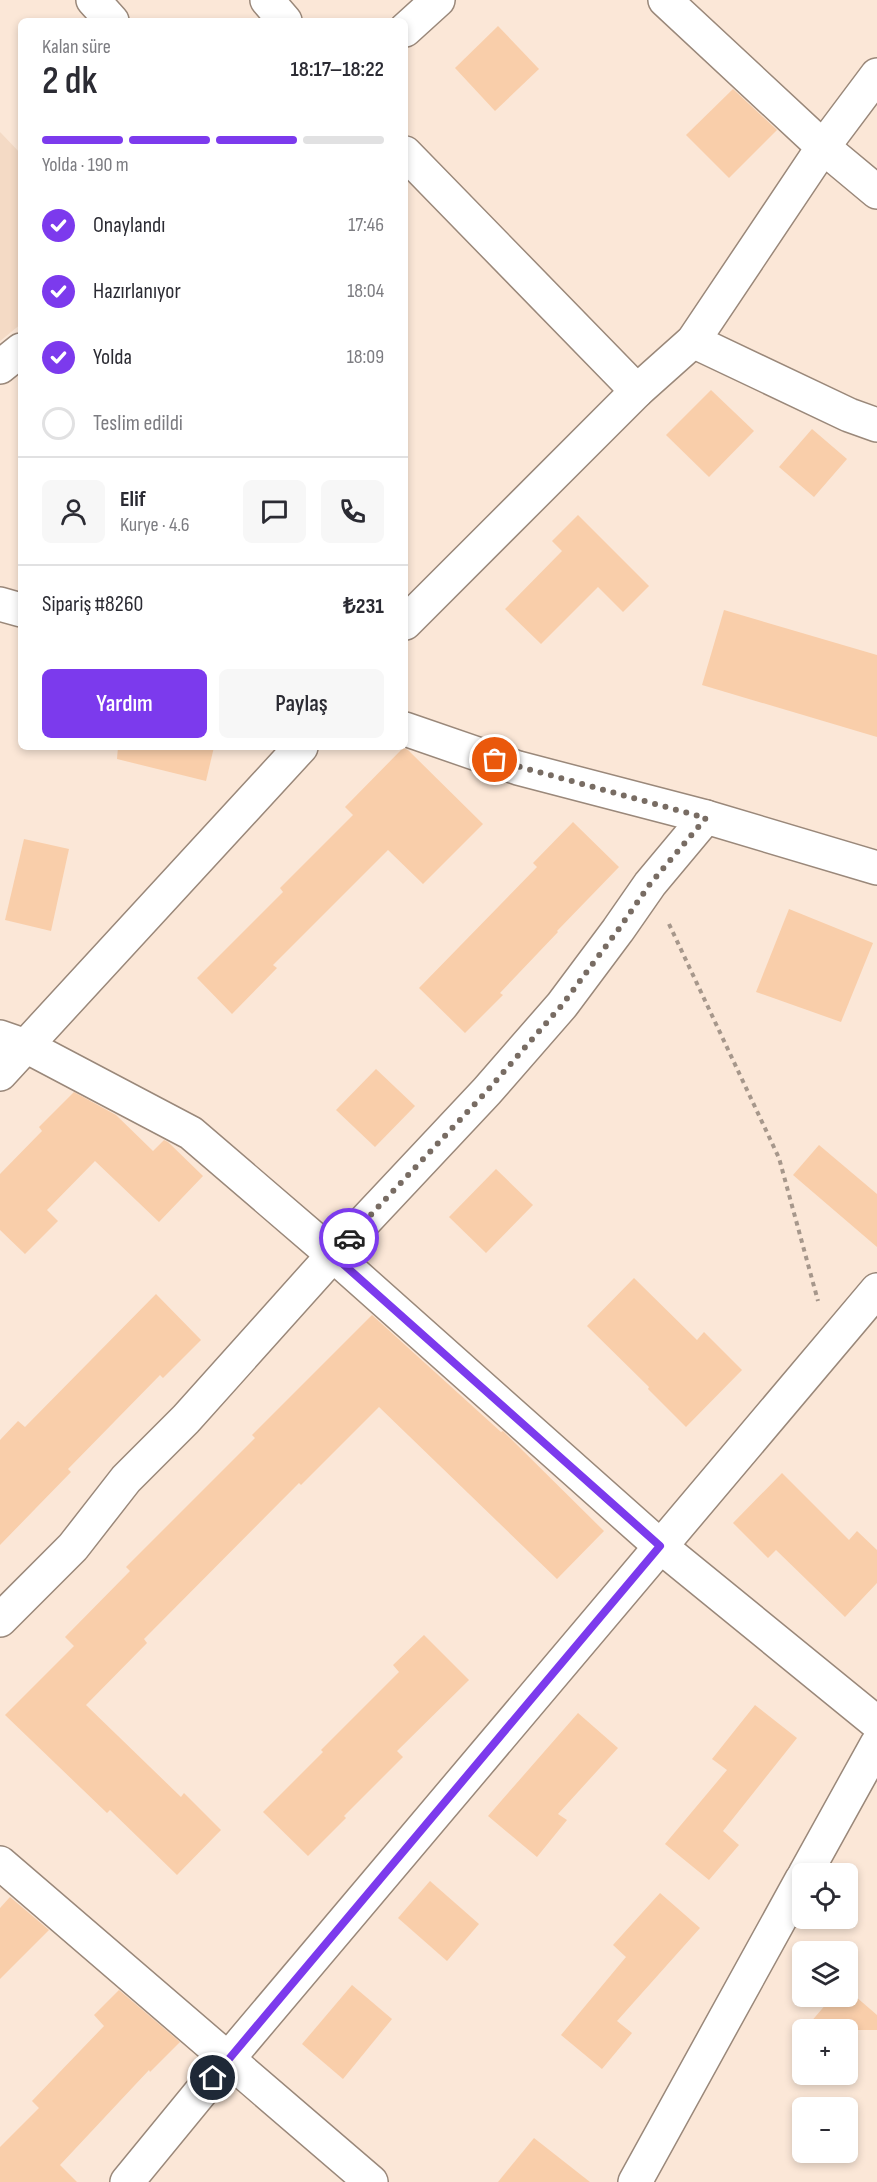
<!DOCTYPE html>
<html lang="tr">
<meta charset="utf-8">
<style>
:root{--surface:#fff;--page:#f7f7f7;--text:#2b2b33;--muted:#7c7c81;--line:#e1e1e2;--accent:#7c3aed}
body{margin:0;font-family:"Sofia Sans Condensed",sans-serif;background:var(--page);color:var(--text);height:100vh;display:flex;flex-direction:column;font-size:22px;white-space:nowrap}
*{box-sizing:border-box;margin:0}
p{font-size:20px;color:var(--muted)}
.icon{flex:none;width:33px;height:33px;fill:none;stroke:currentColor;stroke-width:2;stroke-linecap:round;stroke-linejoin:round}
.map{position:relative;flex:1;overflow:hidden}
.drawer{position:absolute;left:18px;top:18px;width:390px;height:732px;display:flex;flex-direction:column;background:var(--surface);border-radius:9px;box-shadow:0 3px 9px #0003}
.drawer>*{flex:none}
.controls{position:absolute;left:792px;top:1863px;display:grid;gap:12px}
.controls a{display:grid;place-items:center;width:66px;height:66px;border-radius:9px;background:var(--surface);box-shadow:0 3px 9px #0003;font-size:30px}
.pin{position:absolute;display:grid;place-items:center;width:51px;height:51px;color:#fff;margin:-26px;border:3px solid #fff;border-radius:50%;box-shadow:0 2px 6px #0007}
.courier{position:absolute;display:grid;place-items:center;width:60px;height:60px;margin:-30px;border:4px solid #7c3aed;border-radius:50%;background:#fff;color:#222;box-shadow:0 2px 8px #0007}
.head em{font-style:normal;font-weight:600}
.head div{display:flex;flex-direction:column-reverse}
.head{display:flex;align-items:center;justify-content:space-between;height:102px;padding:0 24px}
h1{font-size:39px;font-weight:600;line-height:45px}
.bar{display:grid;grid-template-columns:repeat(4,1fr);gap:9px 6px;align-content:center;height:72px;padding:0 24px}
.bar i{height:8px;border-radius:4px;background:var(--line)}
.bar .active{background:var(--accent)}
.bar p{grid-column:span 4}
.line{display:flex;align-items:center;gap:15px;padding:0 24px;border-top:2px solid var(--line)}
.line div{flex:1}
.round{display:grid;place-items:center;flex:none;width:63px;height:63px;border-radius:9px;background:var(--page)}
ol{padding:0 24px;list-style:none}
li{display:flex;align-items:center;gap:18px;height:66px}
li p{margin-inline-start:auto}
li .icon{padding:6px;border-radius:50%;background:var(--accent);color:#fff;stroke-width:4}
li:last-child{color:var(--muted)}
li i{width:33px;height:33px;border:3px solid var(--line);border-radius:50%}
.action{display:flex;gap:12px;margin-top:auto;padding:12px 24px}
.action a{flex:1;height:69px;border-radius:9px;background:var(--accent);color:#fff;font-size:24px;font-weight:600;line-height:69px;text-align:center}
.action a+a{background:var(--page);color:var(--text)}
.map>svg:first-child{display:block}
.built{fill:#f4dac5}
.building{fill:#f9ceaa}
.lines{fill:none;stroke-linecap:round;stroke-linejoin:round}
.street-casing{stroke:#9a887a;stroke-width:36}
.secondary-casing{stroke:#9a887a;stroke-width:36}
.path{stroke:#a6978b;stroke-width:4;stroke-dasharray:4.5 4.5;stroke-linecap:butt}
.street{stroke:#fff;stroke-width:33}
.secondary{stroke:#fff;stroke-width:33}
.done{stroke:#786c63;stroke-width:6;stroke-dasharray:0 10.8}
.route{stroke:#7c3aed;stroke-width:8}
</style>
<div class="map">
<svg width="877" height="2182" viewBox="0 0 877 2182">
<rect width="100%" height="100%" fill="#fbe7d7"/>
<path class="built" d="M 0,132 L 21,154 L 21,324 L 0,341 Z"/>
<g class="building">
<path d="M 498,26 L 539,69 L 495,111 L 455,68 Z"/>
<path d="M 733,89 L 777,130 L 729,178 L 686,135 Z"/>
<path d="M 711,390 L 754,431 L 709,477 L 666,435 Z"/>
<path d="M 812,429 L 847,459 L 814,497 L 779,467 Z"/>
<path d="M 578,515 L 649,586 L 623,612 L 598,587 L 541,644 L 505,609 L 562,551 L 552,541 Z"/>
<path d="M 724,610 L 877,655 L 877,737 L 702,685 Z"/>
<path d="M 118,747 L 214,747 L 206,781 L 117,759 Z"/>
<path d="M 403,748 L 408,750 L 483,824 L 423,884 L 388,850 L 273,965 L 277,968 L 232,1014 L 197,978 L 283,892 L 280,888 L 353,815 L 345,807 Z"/>
<path d="M 573,822 L 619,867 L 557,931 L 558,932 L 500,993 L 503,995 L 465,1033 L 419,988 L 537,867 L 533,863 Z"/>
<path d="M 24,839 L 69,849 L 51,931 L 5,920 Z"/>
<path d="M 789,909 L 873,943 L 841,1022 L 756,992 Z"/>
<path d="M 376,1069 L 415,1106 L 375,1147 L 336,1110 Z"/>
<path d="M 74,1092 L 116,1115 L 153,1151 L 164,1140 L 168,1142 L 203,1176 L 159,1222 L 95,1161 L 47,1210 L 58,1221 L 25,1254 L 0,1230 L 0,1174 L 42,1131 L 39,1127 Z"/>
<path d="M 819,1145 L 877,1194 L 877,1247 L 793,1175 Z"/>
<path d="M 496,1169 L 533,1205 L 486,1253 L 449,1217 Z"/>
<path d="M 634,1278 L 697,1340 L 704,1332 L 742,1370 L 686,1427 L 648,1389 L 649,1387 L 587,1326 Z"/>
<path d="M 156,1294 L 201,1340 L 163,1378 L 160,1375 L 68,1469 L 71,1472 L 0,1545 L 0,1440 L 18,1421 L 25,1427 Z"/>
<path d="M 372,1315 L 501,1432 L 503,1431 L 604,1531 L 557,1579 L 379,1407 L 301,1485 L 299,1483 L 144,1639 L 147,1643 L 86,1705 L 181,1797 L 184,1793 L 221,1830 L 177,1875 L 110,1810 L 107,1813 L 5,1715 L 74,1646 L 65,1637 L 130,1571 L 126,1567 L 255,1438 L 252,1435 Z"/>
<path d="M 782,1473 L 849,1540 L 857,1531 L 877,1550 L 877,1583 L 845,1617 L 776,1550 L 768,1558 L 733,1523 Z"/>
<path d="M 424,1635 L 469,1680 L 397,1751 L 403,1757 L 344,1816 L 346,1818 L 308,1856 L 263,1812 L 323,1752 L 321,1750 L 399,1672 L 393,1665 Z"/>
<path d="M 755,1705 L 797,1738 L 723,1831 L 739,1845 L 709,1880 L 665,1844 L 727,1770 L 712,1759 Z"/>
<path d="M 578,1713 L 618,1748 L 558,1814 L 567,1820 L 537,1857 L 488,1816 Z"/>
<path d="M 430,1881 L 479,1924 L 447,1961 L 398,1918 Z"/>
<path d="M 660,1893 L 700,1928 L 617,2021 L 632,2033 L 602,2069 L 561,2035 L 626,1957 L 613,1945 Z"/>
<path d="M 10,1897 L 49,1930 L 0,1979 L 0,1908 Z"/>
<path d="M 352,1985 L 392,2019 L 343,2079 L 302,2044 Z"/>
<path d="M 119,1990 L 180,2042 L 150,2072 L 149,2070 L 60,2165 L 77,2182 L 0,2182 L 0,2147 L 39,2108 L 32,2101 L 104,2026 L 94,2015 Z"/>
<path d="M 848,1990 L 877,2015 L 877,2030 L 804,2030 L 833,1996 L 848,1996 Z"/>
<path d="M 534,2138 L 590,2182 L 498,2182 Z"/>
</g>
<g class="lines">
<defs>
<g id="street">
<path d="M 93,0 L 112,21"/>
<path d="M 267,0 L 285,21"/>
<path d="M 665,0 L 823,147 L 877,192"/>
<path d="M 405,30 L 438,0"/>
<path d="M 405,153 L 637,391"/>
<path d="M 693,341 L 849,415 L 877,425"/>
<path d="M 0,367 L 21,350"/>
<path d="M 405,623 L 637,391 L 693,341 L 823,147 L 877,75"/>
<path d="M 0,1037 L 26,1046 L 191,1133 L 333,1255 L 660,1546 L 877,1723"/>
<path d="M 0,1074 L 301,747"/>
<path d="M 0,1620 L 73,1547 L 126,1479 L 186,1419 L 333,1255 L 487,1091 L 562,1005 L 618,930 L 650,884 L 706,817"/>
<path d="M 0,1863 L 371,2182"/>
<path d="M 805,1874 L 877,1744"/>
<path d="M 127,2182 L 227,2060 L 877,1290"/>
<path d="M 635,2182 L 802,1879"/>
</g>
<g id="secondary">
<path d="M 0,604 L 21,610"/>
<path d="M 405,729 L 518,768 L 706,817 L 877,868"/>
</g>
</defs>
<use href="#street" class="street-casing"/>
<use href="#secondary" class="secondary-casing"/>
<path class="path" d="M 669,924 L 779,1158 L 818,1301"/>
<use href="#street" class="street"/>
<use href="#secondary" class="secondary"/>
</g>
<g class="lines">
<path class="done" d="M 349,1238 L 487,1091 L 562,1005 L 618,930 L 650,884 L 706,818 L 495,760"/>
<path class="route" d="M 213,2078 L 660,1546 L 333,1255 L 349,1238"/>
</g>
</svg>
<div class="controls">
<a><svg class="icon" aria-label="locate" viewBox="0 0 24 24"><circle cx="12" cy="12" r="6"/><path d="M12 2v4M12 18v4M2 12h4M18 12h4"/></svg></a>
<a><svg class="icon" aria-label="layers" viewBox="0 0 24 24"><path d="M12 4l9 5-9 5-9-5zM3 14l9 5 9-5"/></svg></a>
<a>+</a>
<a>−</a>
</div>
<div class="pin" style="left:495px;top:760px;background:#ea580c"><svg class="icon" aria-label="bag" viewBox="0 0 24 24"><path d="M5 8h14l-1 12H6zM9 8a3 3 0 0 1 6 0"/></svg></div>
<div class="pin" style="left:213px;top:2078px;background:#1f2937"><svg class="icon" aria-label="home" viewBox="0 0 24 24"><path d="M3 11l9-7 9 7M6 9v11h12V9"/></svg></div>
<div class="courier" style="left:349px;top:1238px"><svg class="icon" aria-label="car" viewBox="0 0 24 24"><path d="M5 17H2v-5l4-1 3-4h7l3 4 3 1v5h-3M9 17h6M6 11h13"/><circle cx="7" cy="17" r="2"/><circle cx="17" cy="17" r="2"/></svg></div>
<section class="drawer">
<div class="head"><div><h1>2 dk</h1><p>Kalan süre</p></div><em>18:17–18:22</em></div>
<div class="bar"><i class="active"></i><i class="active"></i><i class="active"></i><i></i><p>Yolda · 190 m</p></div>
<ol>
<li><svg class="icon" aria-label="check" viewBox="0 0 24 24"><path d="M5 12l5 5 9-10"/></svg>Onaylandı<p>17:46</p></li>
<li><svg class="icon" aria-label="check" viewBox="0 0 24 24"><path d="M5 12l5 5 9-10"/></svg>Hazırlanıyor<p>18:04</p></li>
<li><svg class="icon" aria-label="check" viewBox="0 0 24 24"><path d="M5 12l5 5 9-10"/></svg>Yolda<p>18:09</p></li>
<li><i></i>Teslim edildi</li>
</ol>
<div class="line" style="height:108px"><a class="round"><svg class="icon" aria-label="person" viewBox="0 0 24 24"><circle cx="12" cy="8" r="4"/><path d="M4 21q1-7 8-7t8 7"/></svg></a><div><b>Elif</b><p>Kurye · 4.6</p></div><a class="round"><svg class="icon" aria-label="chat" viewBox="0 0 24 24"><path d="M4 5h16v11H9l-5 4z"/></svg></a><a class="round"><svg class="icon" aria-label="phone" viewBox="0 0 24 24"><path d="M5 4h4l2 5-3 2q2 4 5 5l2-3 5 2v4C11 20 4 13 5 4z"/></svg></a></div>
<div class="line" style="height:78px"><div>Sipariş #8260</div><b>₺231</b></div>
<div class="action"><a>Yardım</a><a>Paylaş</a></div>
</section>
</div>
